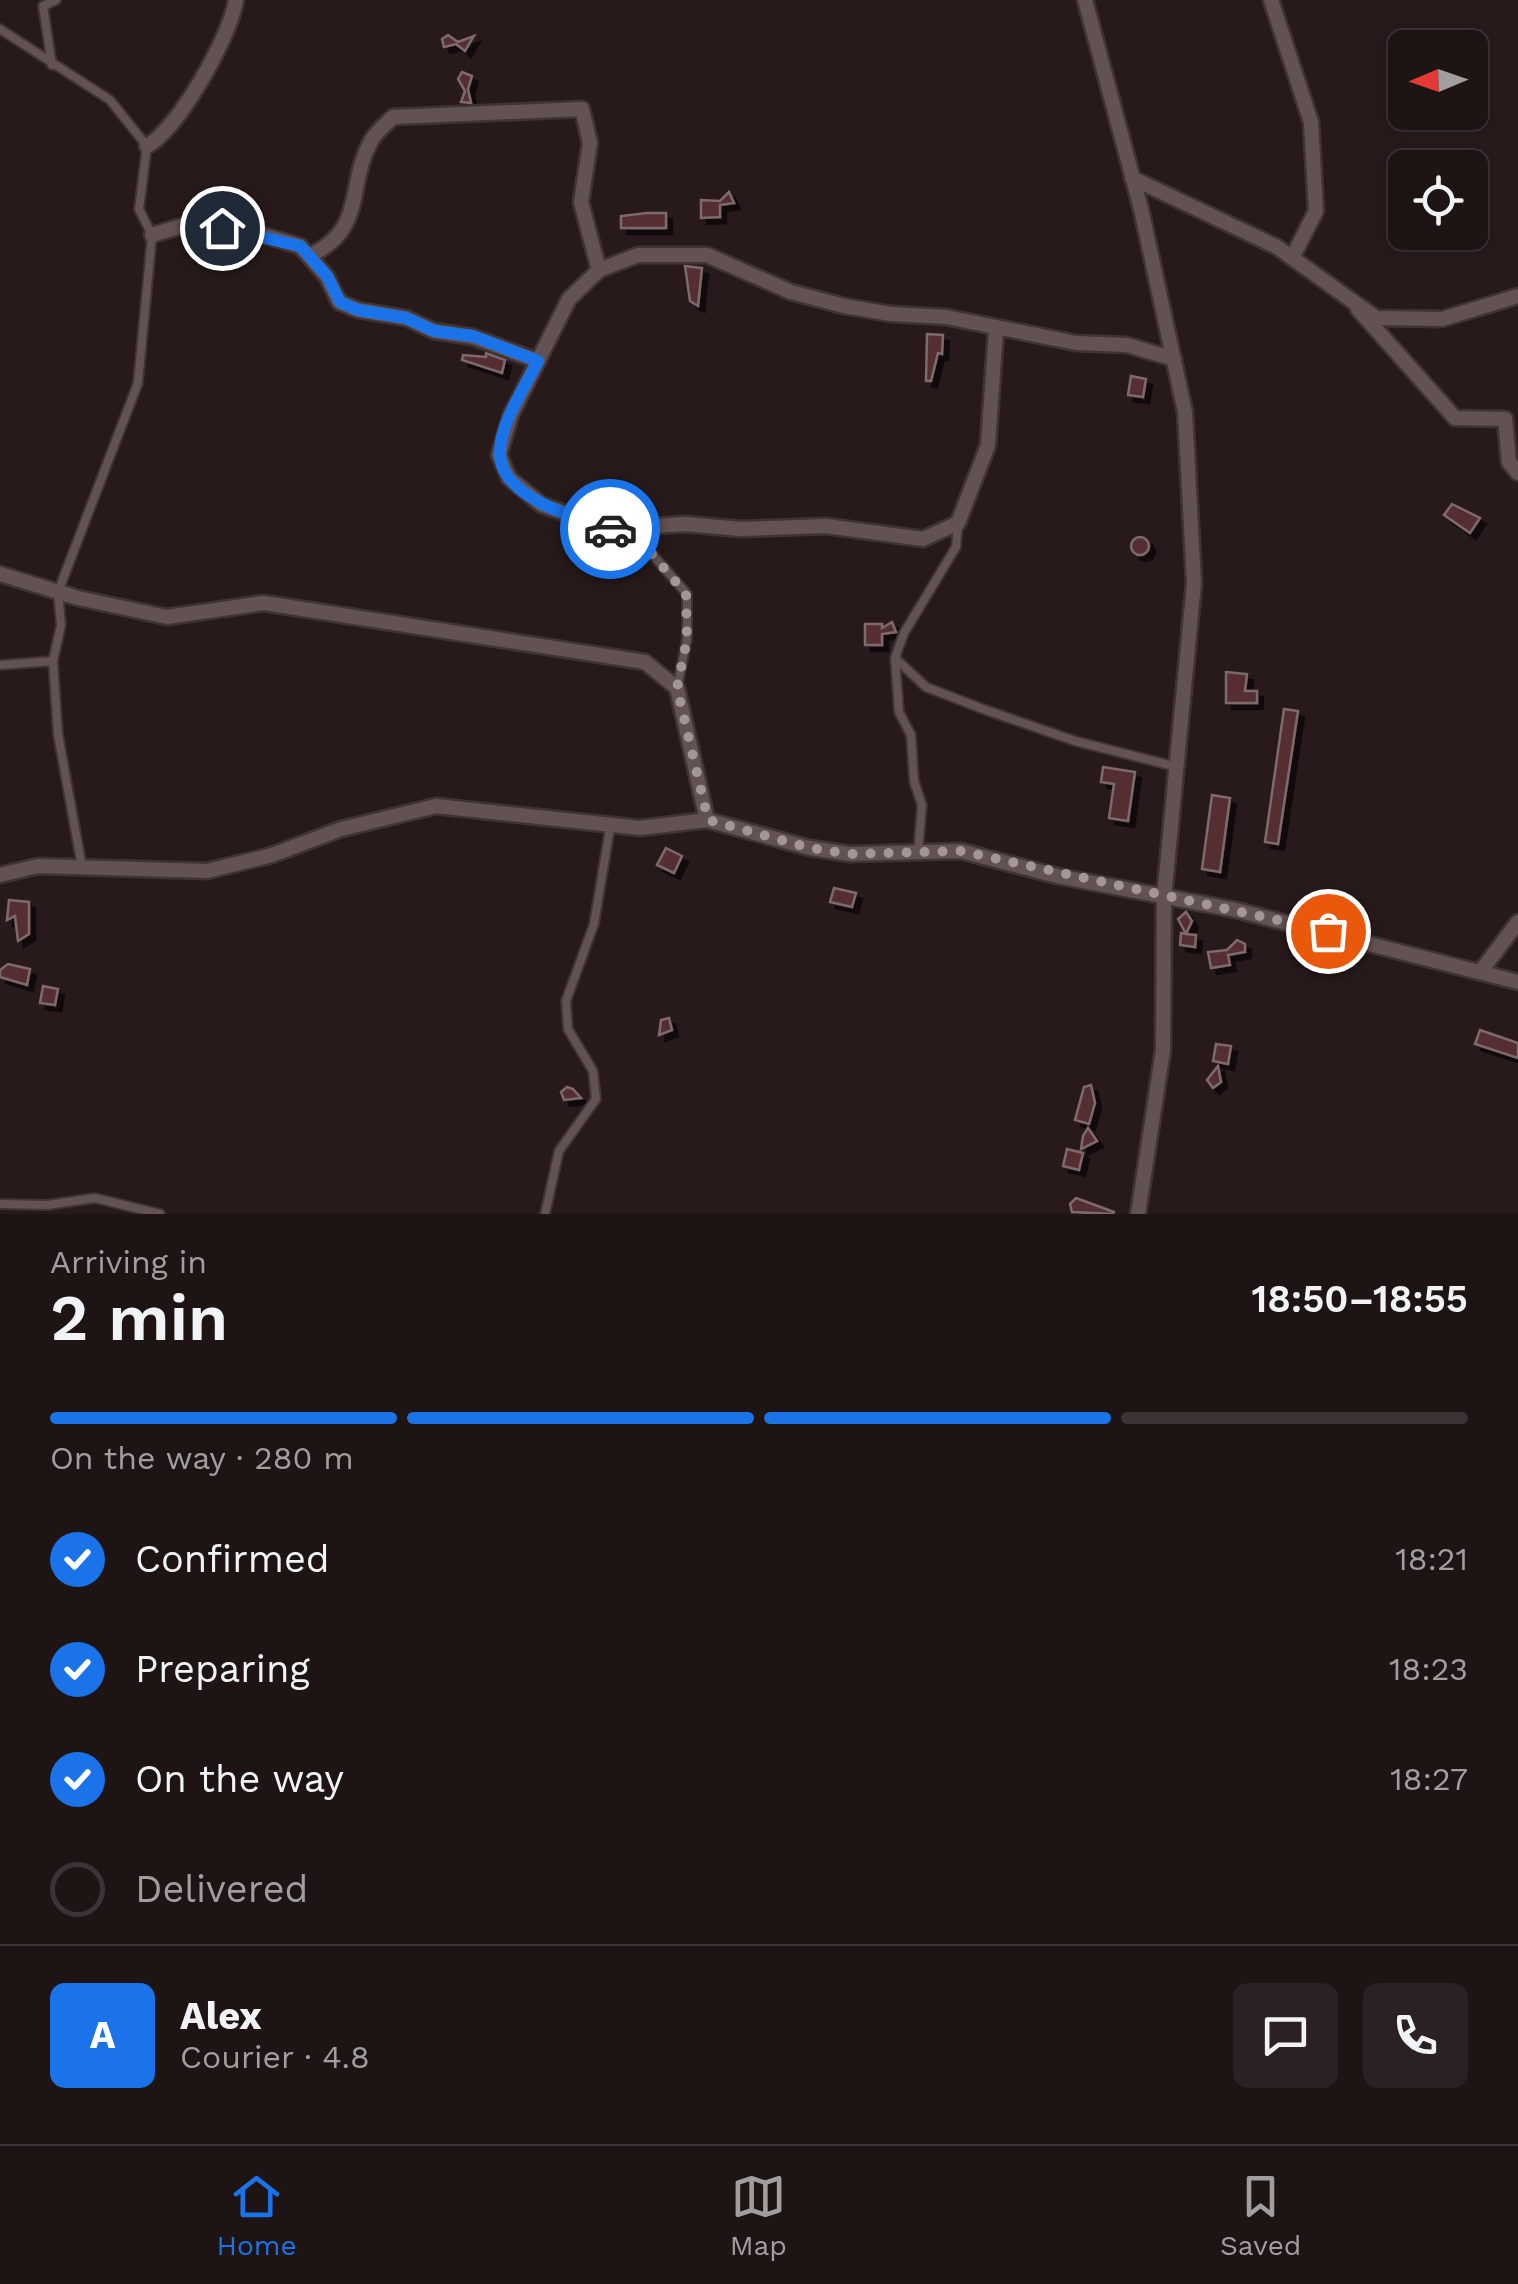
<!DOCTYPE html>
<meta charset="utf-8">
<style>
:root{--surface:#1e1414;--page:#2b2122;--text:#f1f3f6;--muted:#a19ea0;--line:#3c3334;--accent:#1a73e8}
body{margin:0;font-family:"Work Sans",sans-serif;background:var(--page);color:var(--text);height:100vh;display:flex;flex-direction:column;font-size:38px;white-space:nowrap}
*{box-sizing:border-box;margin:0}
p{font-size:32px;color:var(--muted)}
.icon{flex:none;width:55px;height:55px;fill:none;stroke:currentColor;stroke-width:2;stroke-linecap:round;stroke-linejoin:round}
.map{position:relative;height:1214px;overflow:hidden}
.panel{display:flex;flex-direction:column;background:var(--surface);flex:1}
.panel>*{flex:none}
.needle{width:65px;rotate:268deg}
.buttons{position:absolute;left:1388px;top:30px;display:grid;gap:20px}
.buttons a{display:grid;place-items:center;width:100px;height:100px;border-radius:15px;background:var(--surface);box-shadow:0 2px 8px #0004,0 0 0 2px var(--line);font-size:50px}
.pin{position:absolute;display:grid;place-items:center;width:85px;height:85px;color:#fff;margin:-42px;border:5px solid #fff;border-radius:50%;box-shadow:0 2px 10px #0007}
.courier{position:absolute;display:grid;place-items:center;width:100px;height:100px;margin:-50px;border:8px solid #1a73e8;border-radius:50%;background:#fff;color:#222;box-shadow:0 2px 12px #0007}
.summary em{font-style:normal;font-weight:600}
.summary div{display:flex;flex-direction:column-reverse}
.summary{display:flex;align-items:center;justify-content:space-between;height:170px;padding:0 50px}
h1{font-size:65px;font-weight:600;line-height:75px}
.bar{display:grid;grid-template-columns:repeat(4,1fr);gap:15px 10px;align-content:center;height:120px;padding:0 50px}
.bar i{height:12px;border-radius:8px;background:var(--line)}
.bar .on{background:var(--accent)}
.bar p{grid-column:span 4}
.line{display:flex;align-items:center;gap:25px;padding:0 50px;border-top:2px solid var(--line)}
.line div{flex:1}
.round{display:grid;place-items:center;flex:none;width:105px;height:105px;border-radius:15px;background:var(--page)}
ol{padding:0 50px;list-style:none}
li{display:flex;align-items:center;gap:30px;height:110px}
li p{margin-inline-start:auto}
li .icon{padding:10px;border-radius:50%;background:var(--accent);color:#fff;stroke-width:4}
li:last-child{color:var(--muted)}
li i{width:55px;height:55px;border:5px solid var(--line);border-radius:50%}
.tabs{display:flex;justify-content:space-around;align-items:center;height:140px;border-top:2px solid var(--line);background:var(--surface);font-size:28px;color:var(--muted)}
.tabs a{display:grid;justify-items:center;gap:5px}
.tabs .on{color:var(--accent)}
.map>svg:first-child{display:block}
.building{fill:#552f33;stroke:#7c6a6c;stroke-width:2.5;filter:url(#shadow)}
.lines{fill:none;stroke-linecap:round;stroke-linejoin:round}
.lane-casing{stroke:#3e3434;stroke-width:12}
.street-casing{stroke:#3e3434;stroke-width:19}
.lane{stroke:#635253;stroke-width:8}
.street{stroke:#635253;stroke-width:14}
.done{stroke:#a29696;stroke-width:10;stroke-dasharray:0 18}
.route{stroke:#1a73e8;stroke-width:12}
</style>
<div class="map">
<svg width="1518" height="1214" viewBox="0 0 1518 1214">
<defs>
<filter id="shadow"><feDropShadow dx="6" dy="6" stdDeviation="0" flood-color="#0009"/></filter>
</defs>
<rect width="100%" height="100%" fill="#281a1b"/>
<g class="building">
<path d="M 448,35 L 458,42 L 474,36 L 465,51 L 456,44 L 444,47 L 442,39 Z"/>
<path d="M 462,72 L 472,76 L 468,89 L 471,103 L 461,102 L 465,91 L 458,79 Z"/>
<path d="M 729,192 L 734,203 L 720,205 L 720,217 L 701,218 L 701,200 L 720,201 Z"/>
<path d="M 647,213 L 666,213 L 666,228 L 621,228 L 621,216 Z"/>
<path d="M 685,266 L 702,268 L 698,306 L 690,301 Z"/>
<path d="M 927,334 L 943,335 L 942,354 L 938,353 L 931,381 L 926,381 Z"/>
<path d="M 486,353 L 505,360 L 502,373 L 462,360 L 463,355 L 486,357 Z"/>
<path d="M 1131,376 L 1146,379 L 1143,397 L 1128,395 Z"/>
<path d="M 1452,504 L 1480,518 L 1470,533 L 1444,515 Z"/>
<circle cx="1140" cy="546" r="9"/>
<path d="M 892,622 L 896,632 L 882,634 L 882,645 L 865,645 L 865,624 L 882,624 L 882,628 Z"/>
<path d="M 1226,672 L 1247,674 L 1245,691 L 1257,691 L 1257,703 L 1226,703 Z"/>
<path d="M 1284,709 L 1298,711 L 1278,844 L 1265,842 Z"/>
<path d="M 1103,767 L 1135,772 L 1128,821 L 1109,818 L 1114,784 L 1101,782 Z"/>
<path d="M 1212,795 L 1230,798 L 1220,872 L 1202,869 Z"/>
<path d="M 666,848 L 682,856 L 674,873 L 657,865 Z"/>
<path d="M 834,888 L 856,893 L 852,907 L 830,902 Z"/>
<path d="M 9,900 L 29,902 L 29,934 L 18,941 L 15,916 L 7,920 Z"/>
<path d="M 1186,912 L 1192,921 L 1186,934 L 1196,935 L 1195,947 L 1180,945 L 1181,933 L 1186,934 L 1178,919 Z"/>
<path d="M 1237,940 L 1245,944 L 1245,952 L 1228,955 L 1230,965 L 1211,968 L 1208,952 L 1227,950 Z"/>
<path d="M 8,964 L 30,969 L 27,985 L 0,977 L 0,970 Z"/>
<path d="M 43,986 L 58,989 L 55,1005 L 40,1003 Z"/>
<path d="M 669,1018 L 672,1030 L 659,1035 L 661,1020 Z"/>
<path d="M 1480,1030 L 1518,1043 L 1518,1058 L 1475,1044 Z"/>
<path d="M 1216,1044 L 1231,1046 L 1228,1064 L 1213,1061 Z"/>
<path d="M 1218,1066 L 1221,1082 L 1213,1088 L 1207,1080 Z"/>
<path d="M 1091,1085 L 1095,1103 L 1089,1124 L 1075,1120 L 1084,1087 Z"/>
<path d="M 567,1087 L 573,1089 L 581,1098 L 564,1100 L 561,1092 Z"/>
<path d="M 1088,1128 L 1097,1141 L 1081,1149 L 1083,1136 Z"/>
<path d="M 1067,1149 L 1083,1153 L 1079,1170 L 1063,1166 Z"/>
<path d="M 1076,1198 L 1114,1212 L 1113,1214 L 1072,1212 L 1070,1204 Z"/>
</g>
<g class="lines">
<defs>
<g id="lane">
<path d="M 0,29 L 110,100 L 147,146 L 139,209 L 152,235 L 138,383 L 58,592 L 61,625 L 53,661 L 58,734 L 82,867"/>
<path d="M 52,65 L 43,6 L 56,0"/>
<path d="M 631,530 L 687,594 L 687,639 L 677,688"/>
<path d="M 896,659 L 926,687 L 983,709 L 1075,741 L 1177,767"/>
<path d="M 0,665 L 53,661"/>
<path d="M 918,852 L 922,805 L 914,781 L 911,735 L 899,712 L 895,658 L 904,633 L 956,547 L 958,523"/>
<path d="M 0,1204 L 47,1205 L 95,1198 L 160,1214"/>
<path d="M 545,1214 L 559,1151 L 596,1099 L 593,1071 L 568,1029 L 566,1001 L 594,924 L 611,822"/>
</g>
<g id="street">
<path d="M 1085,0 L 1141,209 L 1185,412 L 1194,583 L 1164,898 L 1163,1050 L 1138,1214"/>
<path d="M 1271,0 L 1311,122 L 1316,211 L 1292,258"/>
<path d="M 147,146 C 179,128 230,37 236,0"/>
<path d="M 1132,178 L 1277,247 L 1376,318 L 1442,319 L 1518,296"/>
<path d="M 152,235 L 188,224 L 256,233 L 300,246 L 327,277 L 339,302 L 358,310 L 406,318 L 434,331 L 473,337 L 538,361"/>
<path d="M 309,256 C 367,229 346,186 371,141 C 376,132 386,124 393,117 L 582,109 L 590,143 L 581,202 L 599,270"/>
<path d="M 1358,309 L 1455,418 L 1505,419 L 1509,462 L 1518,473"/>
<path d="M 996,329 L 988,445 L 958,523 L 923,539 L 826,526 L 741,529 L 685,524 L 611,529 L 542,505 L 509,478 L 499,455 L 511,415 L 569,299 L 599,270 L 638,255 L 707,255 L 791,292 L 844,306 L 891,314 L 946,317 L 1076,343 L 1127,345 L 1174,359"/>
<path d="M 0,574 L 78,598 L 167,617 L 264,603 L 645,662 L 677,688 L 707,820"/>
<path d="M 0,875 L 38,866 L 207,871 L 272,855 L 341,829 L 436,806 L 640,828 L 707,820 L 810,848 L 850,854 L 961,851 L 1057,876 L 1236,910 L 1518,982"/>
<path d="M 1481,971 L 1518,922"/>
</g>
</defs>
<use href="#lane" class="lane-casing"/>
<use href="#street" class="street-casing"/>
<use href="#lane" class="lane"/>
<use href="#street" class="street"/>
</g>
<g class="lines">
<path class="done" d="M 610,529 L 630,528 L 686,594 L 687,639 L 677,688 L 708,820 L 810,848 L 850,854 L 961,851 L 1328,931"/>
<path class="route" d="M 222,228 L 300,246 L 327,276 L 340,302 L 358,310 L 406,318 L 434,331 L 473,336 L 538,361 C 525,387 499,424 500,454 C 501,498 578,519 610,529"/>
</g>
</svg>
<div class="buttons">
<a><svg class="needle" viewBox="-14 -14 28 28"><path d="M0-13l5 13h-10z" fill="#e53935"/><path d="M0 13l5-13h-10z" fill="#a19ea0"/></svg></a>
<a><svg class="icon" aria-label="locate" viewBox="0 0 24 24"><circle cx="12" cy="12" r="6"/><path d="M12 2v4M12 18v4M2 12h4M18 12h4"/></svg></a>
</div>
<div class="pin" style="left:1328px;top:931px;background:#ea580c"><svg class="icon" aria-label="bag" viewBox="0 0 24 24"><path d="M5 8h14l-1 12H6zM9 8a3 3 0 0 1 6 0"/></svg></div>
<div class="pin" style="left:222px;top:228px;background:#1f2937"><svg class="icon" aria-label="home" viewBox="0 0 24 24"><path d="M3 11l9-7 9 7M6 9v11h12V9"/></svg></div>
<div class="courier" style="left:610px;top:529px"><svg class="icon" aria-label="car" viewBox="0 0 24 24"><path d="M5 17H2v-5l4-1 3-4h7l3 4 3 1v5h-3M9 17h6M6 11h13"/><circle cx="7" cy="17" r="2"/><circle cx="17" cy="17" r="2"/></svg></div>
</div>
<section class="panel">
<div class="summary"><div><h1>2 min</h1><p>Arriving in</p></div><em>18:50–18:55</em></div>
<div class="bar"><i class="on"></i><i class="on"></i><i class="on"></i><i></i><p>On the way · 280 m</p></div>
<ol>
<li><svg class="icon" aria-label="check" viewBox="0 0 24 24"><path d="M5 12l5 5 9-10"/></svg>Confirmed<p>18:21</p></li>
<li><svg class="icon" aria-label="check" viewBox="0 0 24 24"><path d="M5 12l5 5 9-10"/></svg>Preparing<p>18:23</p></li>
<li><svg class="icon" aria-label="check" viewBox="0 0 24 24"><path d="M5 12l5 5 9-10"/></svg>On the way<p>18:27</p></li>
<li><i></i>Delivered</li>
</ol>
<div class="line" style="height:180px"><b class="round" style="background:var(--accent);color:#fff">A</b><div><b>Alex</b><p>Courier · 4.8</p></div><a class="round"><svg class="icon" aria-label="chat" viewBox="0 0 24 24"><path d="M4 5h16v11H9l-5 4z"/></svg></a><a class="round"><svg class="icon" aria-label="phone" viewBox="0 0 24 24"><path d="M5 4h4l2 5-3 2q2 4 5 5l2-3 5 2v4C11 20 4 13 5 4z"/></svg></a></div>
</section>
<nav class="tabs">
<a class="on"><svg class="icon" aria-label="home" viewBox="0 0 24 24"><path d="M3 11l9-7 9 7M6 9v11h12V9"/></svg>Home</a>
<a><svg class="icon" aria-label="map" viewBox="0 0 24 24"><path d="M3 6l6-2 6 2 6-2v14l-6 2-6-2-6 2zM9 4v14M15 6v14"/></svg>Map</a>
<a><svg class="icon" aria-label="saved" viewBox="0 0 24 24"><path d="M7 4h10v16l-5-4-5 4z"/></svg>Saved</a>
</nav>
